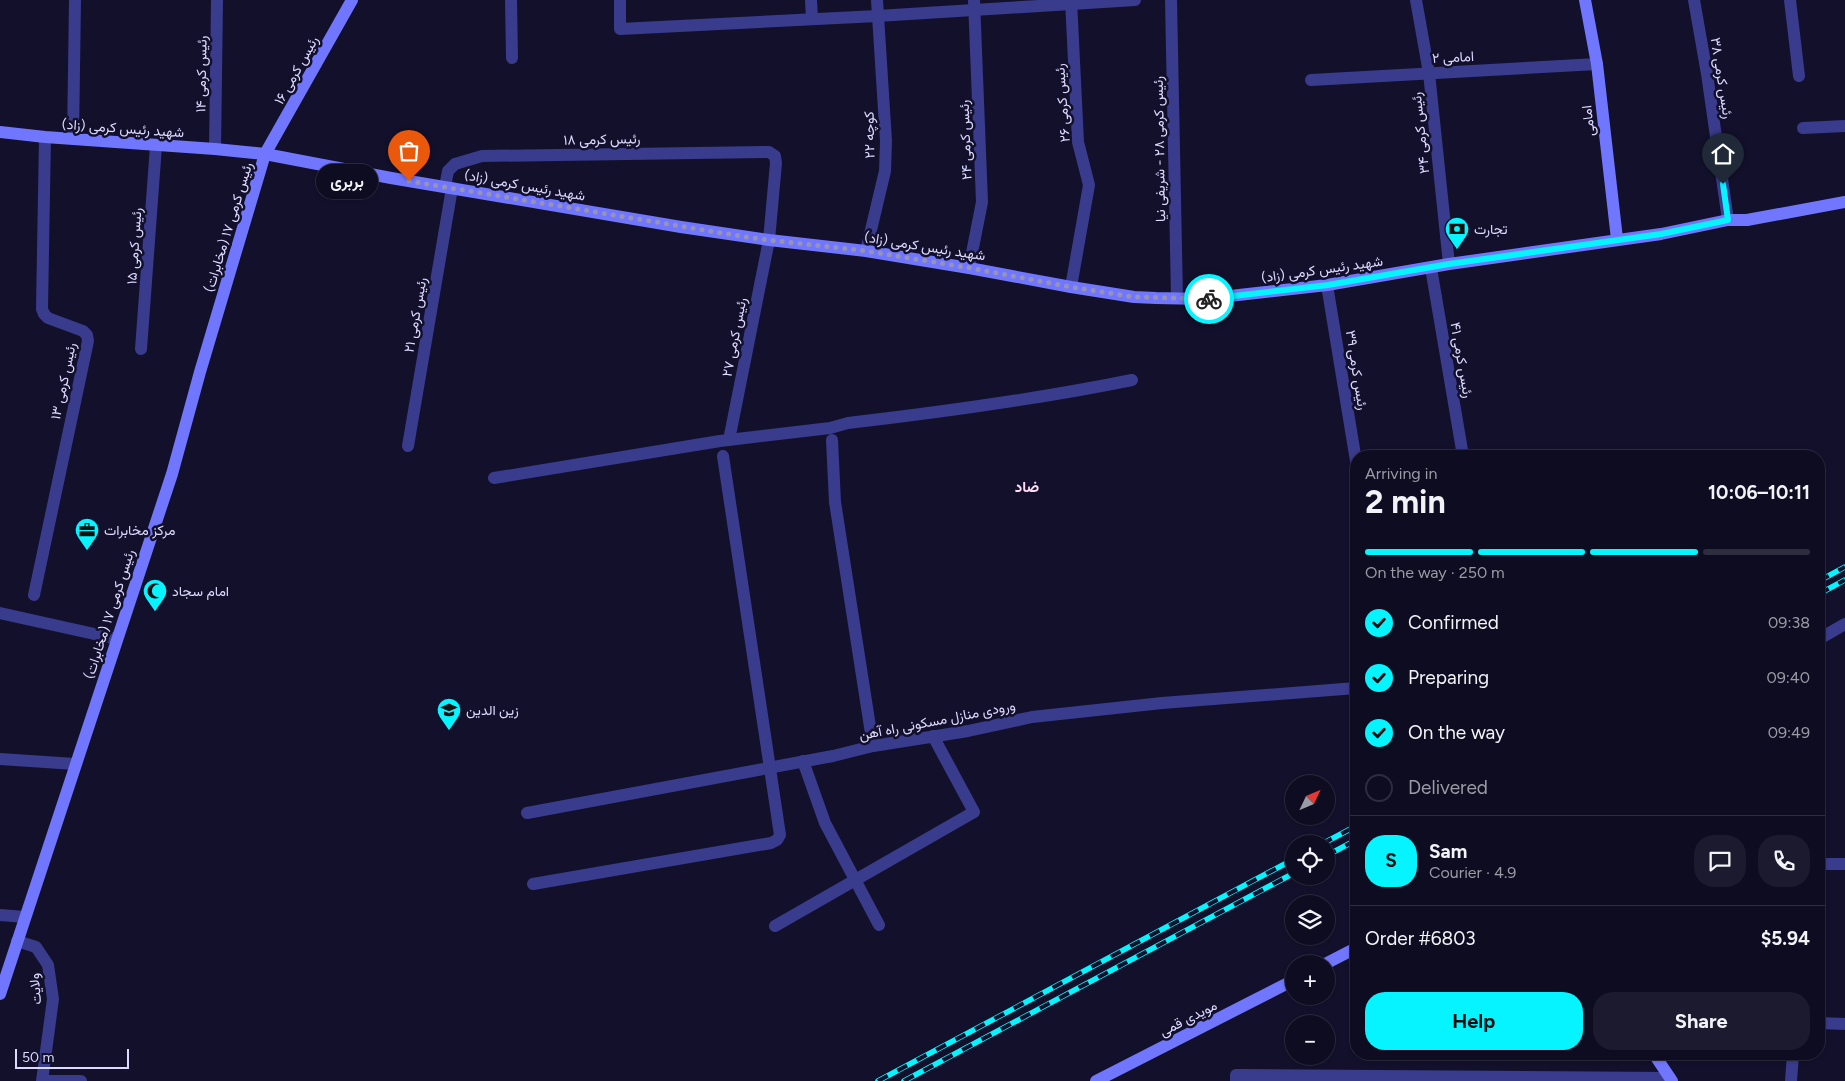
<!DOCTYPE html>
<meta charset="utf-8">
<style>
:root{--surface:#0e0c21;--page:#1c1a2e;--text:#f1f3f6;--muted:#9b9ba5;--line:#2e2c3f;--accent:#06f4ff}
body{margin:0;font-family:Figtree,Vazirmatn,sans-serif;background:var(--page);color:var(--text);height:100vh;display:flex;flex-direction:column;font-size:19px;white-space:nowrap}
*{box-sizing:border-box;margin:0}
p{font-size:16px;color:var(--muted)}
.icon{flex:none;width:28px;height:28px;fill:none;stroke:currentColor;stroke-width:2;stroke-linecap:round;stroke-linejoin:round}
.map{position:relative;flex:1;overflow:hidden}
.sheet{position:absolute;left:1350px;top:450px;width:475px;height:610px;display:flex;flex-direction:column;background:var(--surface);border-radius:20px;box-shadow:0 1px 4px #0004,0 0 0 1px var(--line)}
.sheet>*{flex:none}
.needle{width:32px;rotate:46deg}
.buttons{position:absolute;left:1285px;top:775px;display:grid;gap:10px}
.buttons a{display:grid;place-items:center;width:50px;height:50px;border-radius:50%;background:var(--surface);box-shadow:0 1px 4px #0004,0 0 0 1px var(--line);font-size:25px}
.scale{position:absolute;left:15px;bottom:12px;width:114px;box-sizing:border-box;padding-left:5px;border:2px solid #dddaff;border-top:0;font-size:14px;line-height:18px;white-space:nowrap;color:#dddaff;-webkit-text-stroke:4px #13102c;paint-order:stroke}
.pin{position:absolute;display:grid;place-items:center;width:42px;height:42px;color:#fff;margin:-51px -21px;border-radius:50% 50% 50% 0;rotate:-45deg;box-shadow:0 0 5px #0007}
.pin .icon{rotate:45deg}
.courier{position:absolute;display:grid;place-items:center;width:50px;height:50px;margin:-25px;border:4px solid #06f4ff;border-radius:50%;background:#fff;color:#222;box-shadow:0 1px 6px #0007}
.bubble{position:absolute;height:35px;border-radius:18px;background:var(--surface);box-shadow:0 1px 4px #0004,0 0 0 1px var(--line);font-size:16px;font-weight:700;line-height:35px;text-align:center}
.head em{font-style:normal;font-weight:700}
.head div{display:flex;flex-direction:column-reverse}
.head{display:flex;align-items:center;justify-content:space-between;height:85px;padding:0 15px}
h1{font-size:32px;font-weight:700;line-height:38px}
.bar{display:grid;grid-template-columns:repeat(4,1fr);gap:8px 5px;align-content:center;height:60px;padding:0 15px}
.bar i{height:6px;border-radius:4px;background:var(--line)}
.bar .selected{background:var(--accent)}
.bar p{grid-column:span 4}
.line{display:flex;align-items:center;gap:12px;padding:0 15px;border-top:1px solid var(--line)}
.line div{flex:1}
.round{display:grid;place-items:center;flex:none;width:52px;height:52px;border-radius:20px;background:var(--page)}
ol{padding:0 15px;list-style:none}
li{display:flex;align-items:center;gap:15px;height:55px}
li p{margin-inline-start:auto}
li .icon{padding:5px;border-radius:50%;background:var(--accent);color:#111;stroke-width:4}
li:last-child{color:var(--muted)}
li i{width:28px;height:28px;border:2px solid var(--line);border-radius:50%}
.button{display:flex;gap:10px;margin-top:auto;padding:10px 15px}
.button a{flex:1;height:58px;border-radius:20px;background:var(--accent);color:#111;font-size:20px;font-weight:700;line-height:58px;text-align:center}
.button a+a{background:var(--page);color:var(--text)}
.map>svg:first-child{display:block}
.lines{fill:none;stroke-linecap:round;stroke-linejoin:round}
.street{stroke:#393b8c;stroke-width:12}
.secondary{stroke:#7176ff;stroke-width:12}
.rail-casing{stroke:#06f4ff;stroke-width:5.5}
.rail{stroke:#13102c;stroke-width:4;stroke-dasharray:11;stroke-linecap:butt}
.done{stroke:#9693b5;stroke-width:5;stroke-dasharray:0 9}
.route{stroke:#06f4ff;stroke-width:6}
.labels{text-anchor:middle;stroke-width:5;stroke-linejoin:round;paint-order:stroke}
.street-label{font-size:14px;fill:#dddaff;stroke:#13102c}
.poi-label{font-size:14px;fill:#dddaff;stroke:#13102c;text-anchor:start}
.neighbourhood-label{font-size:15px;font-weight:bold;fill:#ffdcf4;stroke:#13102c}
</style>
<div class="map">
<svg width="1845" height="1081" viewBox="0 0 1845 1081">
<rect width="100%" height="100%" fill="#13102c"/>
<g class="lines">
<g class="street">
<path d="M 511,0 L 512,58"/>
<path d="M 620,0 L 620,29 L 877,16 L 1135,0"/>
<path d="M 811,0 L 812,19"/>
<path d="M 1071,0 L 1078,142 L 1089,185 L 1071,287"/>
<path d="M 1171,0 L 1177,298"/>
<path d="M 1416,0 L 1429,73 L 1449,264"/>
<path d="M 1694,0 L 1707,74 L 1728,220"/>
<path d="M 1790,0 L 1799,76"/>
<path d="M 1311,80 L 1597,64"/>
<path d="M 1803,128 L 1845,126"/>
<path d="M 73,139 L 75,0"/>
<path d="M 215,149 L 217,0"/>
<path d="M 445,187 L 448,171 L 455,164 L 482,156 L 769,152 L 775,156 L 776,163 L 769,240 L 729,440"/>
<path d="M 866,251 L 885,171 L 886,141 L 877,0"/>
<path d="M 969,268 L 982,202 L 974,0"/>
<path d="M 1431,268 L 1463,456"/>
<path d="M 1327,285 L 1356,461"/>
<path d="M 141,349 L 156,146"/>
<path d="M 832,440 L 835,502 L 873,746"/>
<path d="M 408,446 L 452,188"/>
<path d="M 494,478 L 720,441 L 830,428 L 848,423 C 943,412 1038,399 1132,380"/>
<path d="M 34,595 L 88,341 L 87,335 L 83,331 L 48,318 L 44,314 L 42,309 L 45,137"/>
<path d="M 0,613 L 117,639"/>
<path d="M 1819,639 L 1845,624"/>
<path d="M 0,759 L 75,764"/>
<path d="M 803,761 L 825,823 L 879,925"/>
<path d="M 1819,780 L 1819,776"/>
<path d="M 527,813 L 833,756 L 873,746 L 968,731 L 1032,717 L 1162,703 L 1356,688"/>
<path d="M 1819,864 L 1845,864"/>
<path d="M 533,884 L 771,843 L 777,840 L 780,835 L 723,456"/>
<path d="M 0,915 L 25,917"/>
<path d="M 775,926 L 974,812 L 933,736"/>
<path d="M 17,941 L 36,947 L 48,965 L 53,999 L 42,1081"/>
<path d="M 1819,1023 L 1845,1024"/>
<path d="M 42,1081 L 81,1081"/>
<path d="M 1236,1081 L 1236,1075 L 1244,1075 L 1670,1078"/>
<path d="M 1791,1081 L 1793,1054"/>
</g>
<g class="secondary">
<path d="M 1585,0 L 1597,64 L 1617,239"/>
<path d="M 0,132 L 45,137 L 215,149 L 265,154 L 391,178 L 681,227 L 769,240 L 866,251 L 969,268 L 1071,287 L 1134,297 L 1156,298 L 1203,299 L 1327,285 L 1449,264 L 1661,234 L 1728,220 L 1747,220 L 1845,202"/>
<path d="M 1325,964 L 1356,948"/>
<path d="M 0,994 L 172,474 L 200,372 L 265,154 L 352,0"/>
<path d="M 1654,1054 L 1672,1081"/>
<path d="M 1096,1081 L 1294,980"/>
</g>
<defs>
<g id="rail">
<path d="M 1819,581 L 1845,567"/>
<path d="M 1819,594 L 1845,580"/>
<path d="M 1322,844 L 1356,826"/>
<path d="M 1326,856 L 1356,840"/>
<path d="M 878,1081 L 1294,859"/>
<path d="M 904,1081 L 1294,873"/>
</g>
</defs>
<use href="#rail" class="rail-casing"/>
<use href="#rail" class="rail"/>
</g>
<g class="lines">
<path class="done" d="M 409,181 L 752,238 L 866,251 L 970,268 L 1071,287 L 1134,297 L 1209,299"/>
<path class="route" d="M 1209,299 L 1328,285 L 1449,264 L 1661,234 L 1728,220 L 1723,184"/>
</g>
<defs>
<symbol id="bank-pin" viewBox="-11 -11 22 30"><path d="M0 17L-7.5 6A9.5 9.5 0 1 1 7.5 6Z" fill="#06f4ff" stroke="#13102c"/><path d="M-6-4H6V4H-6ZM0-2.3a2.3 2.3 0 1 0 0 4.6a2.3 2.3 0 1 0 0-4.6Z" fill="#111"/></symbol>
<symbol id="office-pin" viewBox="-11 -11 22 30"><path d="M0 17L-7.5 6A9.5 9.5 0 1 1 7.5 6Z" fill="#06f4ff" stroke="#13102c"/><path d="M-6-3h4V-5.5h4V-3h4V5H-6ZM-1-4.5V-3h2v-1.5ZM-6 0V1H6V0Z" fill="#111"/></symbol>
<symbol id="mosque-pin" viewBox="-11 -11 22 30"><path d="M0 17L-7.5 6A9.5 9.5 0 1 1 7.5 6Z" fill="#06f4ff" stroke="#13102c"/><path d="M3.5-4.9A6 6 0 1 0 3.5 4.9A5 5 0 1 1 3.5-4.9Z" fill="#111"/></symbol>
<symbol id="school-pin" viewBox="-11 -11 22 30"><path d="M0 17L-7.5 6A9.5 9.5 0 1 1 7.5 6Z" fill="#06f4ff" stroke="#13102c"/><path d="M0-5L7-2L0 1L-7-2ZM-4 1L0 2.5L4 1V4Q0 6-4 4Z" fill="#111"/></symbol>
</defs>
<g fill-rule="evenodd">
<use href="#bank-pin" x="1443" y="215" width="28" height="38"/>
<use href="#office-pin" x="73" y="516" width="28" height="38"/>
<use href="#mosque-pin" x="141" y="577" width="28" height="38"/>
<use href="#school-pin" x="435" y="696" width="28" height="38"/>
</g>
<g class="labels">
<g class="street-label">
<text transform="translate(1453 57) rotate(-3)" y="5">امامی ۲</text>
<text transform="translate(296 70) rotate(-61)" y="5">رئیس کرمی ۱۶</text>
<text transform="translate(201 74) rotate(-89)" y="5">رئیس کرمی ۱۴</text>
<text transform="translate(1722 78) rotate(81)" y="5">رئیس کرمی ۳۸</text>
<text transform="translate(1062 103) rotate(-94)" y="5">رئیس کرمی ۲۶</text>
<text transform="translate(1588 121) rotate(-97)" y="5">امامی</text>
<text transform="translate(123 128) rotate(4)" y="5">شهید رئیس کرمی (زاد)</text>
<text transform="translate(1420 133) rotate(-96)" y="5">رئیس کرمی ۳۴</text>
<text transform="translate(869 135) rotate(-91)" y="5">کوچه ۲۲</text>
<text transform="translate(602 139) rotate(-1)" y="5">رئیس کرمی ۱۸</text>
<text transform="translate(965 140) rotate(-92)" y="5">رئیس کرمی ۲۴</text>
<text transform="translate(1159 149) rotate(-91)" y="5">رئیس کرمی ۲۸ - شریفی نیا</text>
<text transform="translate(525 185) rotate(10)" y="5">شهید رئیس کرمی (زاد)</text>
<text transform="translate(228 227) rotate(-73)" y="5">رئیس کرمی ۱۷ (مخابرات)</text>
<text transform="translate(134 246) rotate(-86)" y="5">رئیس کرمی ۱۵</text>
<text transform="translate(925 246) rotate(9)" y="5">شهید رئیس کرمی (زاد)</text>
<text transform="translate(1322 269) rotate(-8)" y="5">شهید رئیس کرمی (زاد)</text>
<text transform="translate(415 315) rotate(-80)" y="5">رئیس کرمی ۲۱</text>
<text transform="translate(734 337) rotate(-79)" y="5">رئیس کرمی ۲۷</text>
<text transform="translate(1462 360) rotate(80)" y="5">رئیس کرمی ۴۱</text>
<text transform="translate(1357 370) rotate(81)" y="5">رئیس کرمی ۳۹</text>
<text transform="translate(63 381) rotate(-78)" y="5">رئیس کرمی ۱۳</text>
<text transform="translate(109 614) rotate(-72)" y="5">رئیس کرمی ۱۷ (مخابرات)</text>
<text transform="translate(937 720) rotate(-11)" y="5">ورودی منازل مسکونی راه آهن</text>
<text transform="translate(35 989) rotate(-95)" y="5">ولایت</text>
<text transform="translate(1188 1018) rotate(-27)" y="5">مویدی قمی</text>
</g>
<g class="poi-label">
<text x="1474" y="234">تجارت</text>
<text x="104" y="535">مرکز مخابرات</text>
<text x="172" y="596">امام سجاد</text>
<text x="466" y="715">زین الدین</text>
</g>
<g class="neighbourhood-label">
<text x="1027" y="492">ضاد</text>
</g>
</g>
</svg>
<div class="buttons">
<a><svg class="needle" viewBox="-14 -14 28 28"><path d="M0-13l5 13h-10z" fill="#e53935"/><path d="M0 13l5-13h-10z" fill="#9b9ba5"/></svg></a>
<a><svg class="icon" aria-label="locate" viewBox="0 0 24 24"><circle cx="12" cy="12" r="6"/><path d="M12 2v4M12 18v4M2 12h4M18 12h4"/></svg></a>
<a><svg class="icon" aria-label="layers" viewBox="0 0 24 24"><path d="M12 4l9 5-9 5-9-5zM3 14l9 5 9-5"/></svg></a>
<a>+</a>
<a>−</a>
</div>
<div class="scale">50 m</div>
<div class="pin" style="left:409px;top:181px;background:#ea580c"><svg class="icon" aria-label="bag" viewBox="0 0 24 24"><path d="M5 8h14l-1 12H6zM9 8a3 3 0 0 1 6 0"/></svg></div>
<div class="pin" style="left:1723px;top:184px;background:#1f2937"><svg class="icon" aria-label="home" viewBox="0 0 24 24"><path d="M3 11l9-7 9 7M6 9v11h12V9"/></svg></div>
<div class="courier" style="left:1209px;top:299px"><svg class="icon" aria-label="bike" viewBox="0 0 24 24"><circle cx="6" cy="16" r="4"/><circle cx="18" cy="16" r="4"/><path d="M6 16l4-8h5l3 8M10 8l3 8H6M13 5h3"/></svg></div>
<div class="bubble" style="left:316px;top:164px;width:62px">بربری</div>
<section class="sheet">
<div class="head"><div><h1>2 min</h1><p>Arriving in</p></div><em>10:06–10:11</em></div>
<div class="bar"><i class="selected"></i><i class="selected"></i><i class="selected"></i><i></i><p>On the way · 250 m</p></div>
<ol>
<li><svg class="icon" aria-label="check" viewBox="0 0 24 24"><path d="M5 12l5 5 9-10"/></svg>Confirmed<p>09:38</p></li>
<li><svg class="icon" aria-label="check" viewBox="0 0 24 24"><path d="M5 12l5 5 9-10"/></svg>Preparing<p>09:40</p></li>
<li><svg class="icon" aria-label="check" viewBox="0 0 24 24"><path d="M5 12l5 5 9-10"/></svg>On the way<p>09:49</p></li>
<li><i></i>Delivered</li>
</ol>
<div class="line" style="height:90px"><b class="round" style="background:var(--accent);color:#111">S</b><div><b>Sam</b><p>Courier · 4.9</p></div><a class="round"><svg class="icon" aria-label="chat" viewBox="0 0 24 24"><path d="M4 5h16v11H9l-5 4z"/></svg></a><a class="round"><svg class="icon" aria-label="phone" viewBox="0 0 24 24"><path d="M5 4h4l2 5-3 2q2 4 5 5l2-3 5 2v4C11 20 4 13 5 4z"/></svg></a></div>
<div class="line" style="height:65px"><div>Order #6803</div><b>$5.94</b></div>
<div class="button"><a>Help</a><a>Share</a></div>
</section>
</div>
